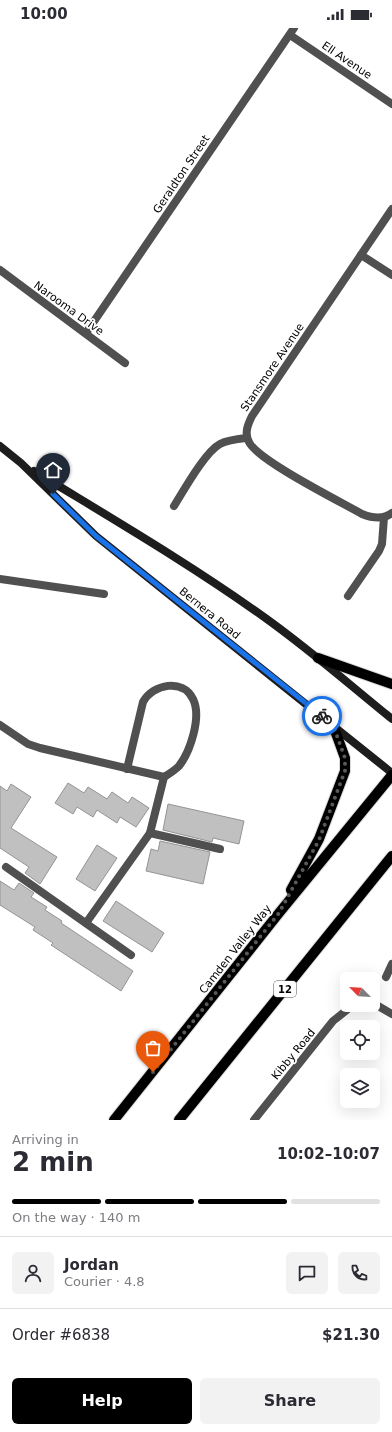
<!DOCTYPE html>
<meta charset="utf-8">
<style>
:root{--surface:#fff;--page:#f2f2f3;--text:#2b2b33;--muted:#7c7c81;--line:#e1e1e2;--accent:#000}
body{margin:0;font-family:"DejaVu Sans",sans-serif;background:var(--page);color:var(--text);height:100vh;display:flex;flex-direction:column;font-size:15px;white-space:nowrap}
*{box-sizing:border-box;margin:0}
p{font-size:13px;color:var(--muted)}
.icon{flex:none;width:22px;height:22px;fill:none;stroke:currentColor;stroke-width:2;stroke-linecap:round;stroke-linejoin:round}
.map{position:relative;height:1092px;overflow:hidden}
.side{display:flex;flex-direction:column;background:var(--surface);flex:1}
.side>*{flex:none}
.needle{width:26px;rotate:294deg}
.buttons{position:absolute;left:340px;top:944px;display:grid;gap:8px}
.buttons a{display:grid;place-items:center;width:40px;height:40px;border-radius:6px;background:var(--surface);box-shadow:0 4px 16px #0002;font-size:20px}
.pin{position:absolute;display:grid;place-items:center;width:34px;height:34px;color:#fff;margin:-41px -17px;border-radius:50% 50% 50% 0;rotate:-45deg;box-shadow:0 0 4px #0007}
.pin .icon{rotate:45deg}
.courier{position:absolute;display:grid;place-items:center;width:40px;height:40px;margin:-20px;border:3px solid #1a73e8;border-radius:50%;background:#fff;color:#222;box-shadow:0 1px 5px #0007}
.head em{font-style:normal;font-weight:700}
.head div{display:flex;flex-direction:column-reverse}
.head{display:flex;align-items:center;justify-content:space-between;height:68px;padding:0 12px}
h1{font-size:26px;font-weight:700;line-height:30px}
.bar{display:grid;grid-template-columns:repeat(4,1fr);gap:6px 4px;align-content:center;height:48px;padding:0 12px}
.bar i{height:5px;border-radius:3px;background:var(--line)}
.bar .selected{background:var(--accent)}
.bar p{grid-column:span 4}
.line{display:flex;align-items:center;gap:10px;padding:0 12px;border-top:1px solid var(--line)}
.line div{flex:1}
.round{display:grid;place-items:center;flex:none;width:42px;height:42px;border-radius:6px;background:var(--page)}
.button{display:flex;gap:8px;margin-top:auto;padding:8px 12px}
.button a{flex:1;height:46px;border-radius:6px;background:var(--accent);color:#fff;font-size:16px;font-weight:700;line-height:46px;text-align:center}
.button a+a{background:var(--page);color:var(--text)}
.status{display:flex;justify-content:space-between;align-items:center;height:28px;padding:0 20px;background:var(--surface);direction:ltr}
.status svg{height:11px;fill:currentColor}
.map>svg:first-child{display:block}
.building{fill:#c0c0c0;stroke:#949494}
.lines{fill:none;stroke-linecap:round;stroke-linejoin:round}
.primary-casing{stroke:#dbdbdb;stroke-width:12}
.service{stroke:#505050;stroke-width:8}
.minor{stroke:#505050;stroke-width:8}
.secondary{stroke:#1d1d1d;stroke-width:8}
.primary{stroke:#000;stroke-width:10}
.done{stroke:#595959;stroke-width:4;stroke-dasharray:0 7.2}
.route{stroke:#1a73e8;stroke-width:5}
.labels{text-anchor:middle;stroke-width:3.5;stroke-linejoin:round;paint-order:stroke}
.shield{fill:#fff;stroke:#4c4c4c;stroke-width:1}
.shield-label{font-size:10px;font-weight:bold;fill:#000}
.street-label{font-size:11px;fill:#000;stroke:#fff}
</style>
<div class="status"><b>10:00</b><svg viewBox="0 0 49 12"><path d="M0 12V9h3v3zM5 12V6h3v6zM10 12V3h3v9zM15 12V0h3v12zM26 1h20v11H26zM47 4h2v5h-2z"/></svg></div>
<div class="map">
<svg width="392" height="1092" viewBox="0 0 392 1092">
<rect width="100%" height="100%" fill="#fff"/>
<g class="building">
<path d="M 68,755 L 84,765 L 88,759 L 107,771 L 112,764 L 128,775 L 132,769 L 149,780 L 136,799 L 120,789 L 117,795 L 97,782 L 93,789 L 77,779 L 73,786 L 55,775 Z"/>
<path d="M 11,756 L 31,769 L 11,800 L 57,829 L 40,856 L 25,845 L 29,839 L 0,820 L 0,758 L 7,763 Z"/>
<path d="M 168,776 L 244,793 L 239,816 L 213,810 L 212,814 L 163,802 Z"/>
<path d="M 160,813 L 210,824 L 203,856 L 146,843 L 151,821 L 158,823 Z"/>
<path d="M 97,817 L 117,830 L 95,863 L 76,851 Z"/>
<path d="M 0,853 L 14,862 L 19,855 L 34,865 L 31,869 L 47,879 L 45,882 L 62,893 L 61,895 L 133,943 L 121,963 L 51,917 L 53,915 L 33,902 L 35,899 L 0,877 Z"/>
<path d="M 116,873 L 164,905 L 152,924 L 103,893 Z"/>
</g>
<g class="lines">
<defs>
<g id="primary">
<path d="M 318,630 L 392,656"/>
<path d="M 291,862 L 319,811 L 345,743 L 345,730 L 333,697"/>
<path d="M 114,1092 L 279,885 L 392,747"/>
<path d="M 179,1092 L 392,828"/>
</g>
</defs>
<use href="#primary" class="primary-casing"/>
<g class="service">
<path d="M 361,227 L 392,247"/>
<path d="M 174,478 C 184,462 205,424 220,416 C 228,412 238,411 247,410"/>
<path d="M 0,551 L 104,566"/>
<path d="M 348,568 L 379,523 L 382,516 L 384,489"/>
<path d="M 0,697 L 28,716 L 40,720 L 164,749 L 150,805 L 86,895"/>
<path d="M 127,741 L 143,674 C 153,656 183,650 193,671 C 202,689 190,724 179,738 C 175,742 169,746 164,749"/>
<path d="M 150,805 L 220,821"/>
<path d="M 6,839 L 131,927"/>
<path d="M 386,949 L 392,936"/>
</g>
<g class="minor">
<path d="M 290,7 L 392,76"/>
<path d="M 392,181 L 252,388 C 248,396 244,405 249,414 C 257,432 341,474 362,486 C 372,490 383,492 392,485"/>
<path d="M 0,242 L 125,335"/>
<path d="M 86,305 L 294,0"/>
<path d="M 373,975 L 392,986"/>
<path d="M 254,1092 L 333,993 L 353,977"/>
</g>
<g class="secondary">
<path d="M 0,418 L 21,435 L 96,508 L 392,745"/>
<path d="M 34,443 C 111,490 190,536 264,589 C 309,621 350,657 392,691"/>
</g>
<use href="#primary" class="primary"/>
</g>
<g class="lines">
<path class="done" d="M 153,1044 L 279,885 L 319,812 L 345,743 L 345,730 L 333,697 L 322,688"/>
<path class="route" d="M 53,466 L 96,508 L 322,688"/>
</g>
<g class="labels">
<rect class="shield" x="274" y="953" width="22" height="16" rx="3"/>
<g class="shield-label">
<text x="285" y="965">12</text>
</g>
<g class="street-label">
<text transform="translate(347 32) rotate(34)" y="4">Ell Avenue</text>
<text transform="translate(181 146) rotate(-56)" y="4">Geraldton Street</text>
<text transform="translate(69 280) rotate(36)" y="4">Narooma Drive</text>
<text transform="translate(272 339) rotate(-56)" y="4">Stansmore Avenue</text>
<text transform="translate(210 585) rotate(39)" y="4">Bernera Road</text>
<text transform="translate(235 921) rotate(-52)" y="4">Camden Valley Way</text>
<text transform="translate(293 1026) rotate(-51)" y="4">Kibby Road</text>
</g>
</g>
</svg>
<div class="buttons">
<a><svg class="needle" viewBox="-14 -14 28 28"><path d="M0-13l5 13h-10z" fill="#e53935"/><path d="M0 13l5-13h-10z" fill="#7c7c81"/></svg></a>
<a><svg class="icon" aria-label="locate" viewBox="0 0 24 24"><circle cx="12" cy="12" r="6"/><path d="M12 2v4M12 18v4M2 12h4M18 12h4"/></svg></a>
<a><svg class="icon" aria-label="layers" viewBox="0 0 24 24"><path d="M12 4l9 5-9 5-9-5zM3 14l9 5 9-5"/></svg></a>
</div>
<div class="pin" style="left:153px;top:1044px;background:#ea580c"><svg class="icon" aria-label="bag" viewBox="0 0 24 24"><path d="M5 8h14l-1 12H6zM9 8a3 3 0 0 1 6 0"/></svg></div>
<div class="pin" style="left:53px;top:466px;background:#1f2937"><svg class="icon" aria-label="home" viewBox="0 0 24 24"><path d="M3 11l9-7 9 7M6 9v11h12V9"/></svg></div>
<div class="courier" style="left:322px;top:688px"><svg class="icon" aria-label="bike" viewBox="0 0 24 24"><circle cx="6" cy="16" r="4"/><circle cx="18" cy="16" r="4"/><path d="M6 16l4-8h5l3 8M10 8l3 8H6M13 5h3"/></svg></div>
</div>
<section class="side">
<div class="head"><div><h1>2 min</h1><p>Arriving in</p></div><em>10:02–10:07</em></div>
<div class="bar"><i class="selected"></i><i class="selected"></i><i class="selected"></i><i></i><p>On the way · 140 m</p></div>
<div class="line" style="height:72px"><a class="round"><svg class="icon" aria-label="person" viewBox="0 0 24 24"><circle cx="12" cy="8" r="4"/><path d="M4 21q1-7 8-7t8 7"/></svg></a><div><b>Jordan</b><p>Courier · 4.8</p></div><a class="round"><svg class="icon" aria-label="chat" viewBox="0 0 24 24"><path d="M4 5h16v11H9l-5 4z"/></svg></a><a class="round"><svg class="icon" aria-label="phone" viewBox="0 0 24 24"><path d="M5 4h4l2 5-3 2q2 4 5 5l2-3 5 2v4C11 20 4 13 5 4z"/></svg></a></div>
<div class="line" style="height:52px"><div>Order #6838</div><b>$21.30</b></div>
<div class="button"><a>Help</a><a>Share</a></div>
</section>
